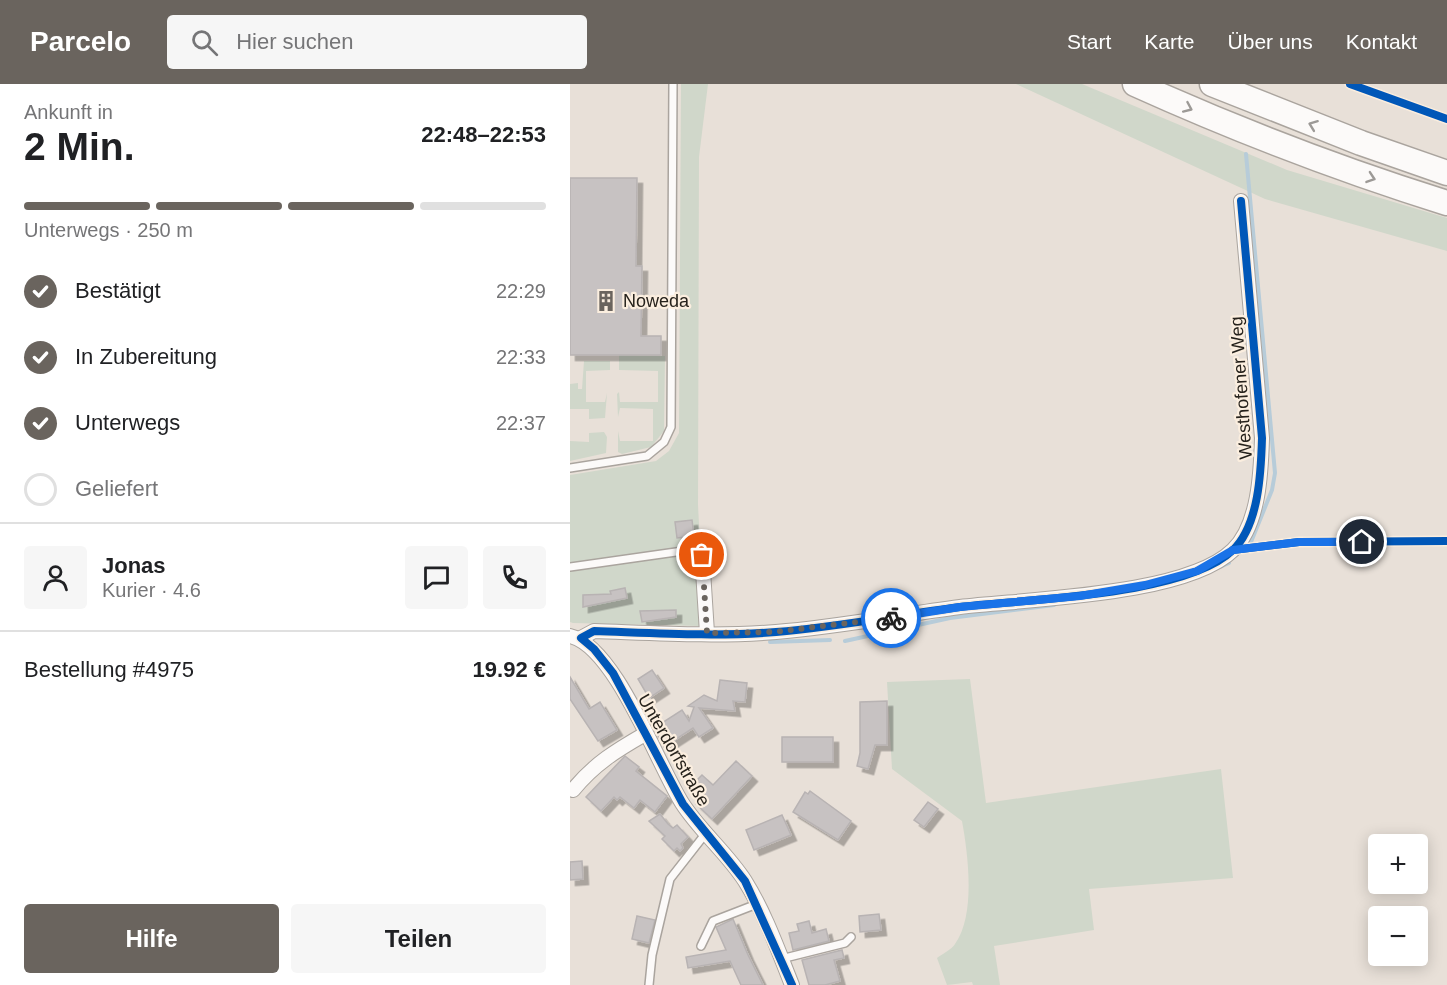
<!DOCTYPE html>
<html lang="de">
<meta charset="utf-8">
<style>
:root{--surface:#fff;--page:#f6f6f6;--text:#202124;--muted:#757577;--line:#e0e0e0;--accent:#6a645e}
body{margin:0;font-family:Helvetica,sans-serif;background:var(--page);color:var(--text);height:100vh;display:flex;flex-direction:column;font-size:22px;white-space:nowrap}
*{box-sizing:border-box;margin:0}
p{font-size:20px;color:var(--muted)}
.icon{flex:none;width:33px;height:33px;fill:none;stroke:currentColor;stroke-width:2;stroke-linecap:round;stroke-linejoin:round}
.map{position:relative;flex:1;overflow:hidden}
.side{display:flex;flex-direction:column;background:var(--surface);width:570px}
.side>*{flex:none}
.controls{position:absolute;left:798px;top:750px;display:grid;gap:12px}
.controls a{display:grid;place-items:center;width:60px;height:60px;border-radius:6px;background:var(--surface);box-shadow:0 3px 15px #0003;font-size:30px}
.pin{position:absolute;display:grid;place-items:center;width:51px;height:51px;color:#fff;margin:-26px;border:3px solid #fff;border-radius:50%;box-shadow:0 2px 6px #0007}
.courier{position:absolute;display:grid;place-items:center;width:60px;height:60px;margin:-30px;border:4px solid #1a73e8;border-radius:50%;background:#fff;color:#222;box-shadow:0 2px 8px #0007}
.headline em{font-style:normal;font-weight:700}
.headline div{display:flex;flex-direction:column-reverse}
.headline{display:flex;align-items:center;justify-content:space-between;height:102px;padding:0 24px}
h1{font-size:39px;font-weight:700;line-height:45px}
.bar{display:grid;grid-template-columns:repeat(4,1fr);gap:9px 6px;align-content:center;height:72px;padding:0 24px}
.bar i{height:8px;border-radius:4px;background:var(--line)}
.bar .current{background:var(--accent)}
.bar p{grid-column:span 4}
.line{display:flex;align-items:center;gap:15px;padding:0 24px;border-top:2px solid var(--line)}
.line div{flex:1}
.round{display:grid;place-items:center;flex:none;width:63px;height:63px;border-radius:6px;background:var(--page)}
ol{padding:0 24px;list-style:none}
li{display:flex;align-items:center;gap:18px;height:66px}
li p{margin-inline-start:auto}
li .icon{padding:6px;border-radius:50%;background:var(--accent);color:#fff;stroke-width:4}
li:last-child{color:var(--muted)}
li i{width:33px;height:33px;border:3px solid var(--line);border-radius:50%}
.action{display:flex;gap:12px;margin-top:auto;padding:12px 24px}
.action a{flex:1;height:69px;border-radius:6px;background:var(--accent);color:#fff;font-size:24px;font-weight:700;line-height:69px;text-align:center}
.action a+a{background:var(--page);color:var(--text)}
header{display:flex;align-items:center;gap:36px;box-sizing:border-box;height:84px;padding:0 30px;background:var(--accent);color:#fff}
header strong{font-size:28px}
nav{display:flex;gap:33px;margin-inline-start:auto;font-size:21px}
.search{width:420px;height:54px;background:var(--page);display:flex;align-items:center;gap:15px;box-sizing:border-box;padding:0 21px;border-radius:6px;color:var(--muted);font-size:22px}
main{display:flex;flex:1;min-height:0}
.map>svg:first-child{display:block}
.green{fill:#d0d7ca}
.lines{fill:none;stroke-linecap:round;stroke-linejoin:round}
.stream{stroke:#b7ccd9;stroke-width:4}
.building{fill:#c7c2c2;stroke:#b8b3b3;stroke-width:1.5;filter:url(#shadow)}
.service-casing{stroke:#aaa49e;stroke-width:10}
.minor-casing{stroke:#aaa49e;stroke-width:16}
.motorway-casing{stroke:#aaa49e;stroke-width:27}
.service{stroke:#fcfaf9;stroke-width:7}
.minor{stroke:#fcfaf9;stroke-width:14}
.motorway{stroke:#fcfaf9;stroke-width:24}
.cycleway-casing{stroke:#fbeedf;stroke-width:11}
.cycleway{stroke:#0057b8;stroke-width:8}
.oneway{stroke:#9c9996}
.done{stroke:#6a645e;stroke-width:6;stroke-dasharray:0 10.8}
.route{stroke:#1a73e8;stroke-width:8}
.labels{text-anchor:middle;stroke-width:4.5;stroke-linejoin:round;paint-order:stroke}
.poi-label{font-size:18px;fill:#26221c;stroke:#fbeedf;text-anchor:start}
.street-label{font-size:18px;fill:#26221c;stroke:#fbeedf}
</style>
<header>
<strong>Parcelo</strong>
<div class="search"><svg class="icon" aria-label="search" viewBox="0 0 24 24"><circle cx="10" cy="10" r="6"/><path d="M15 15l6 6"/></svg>Hier suchen</div>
<nav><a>Start</a><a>Karte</a><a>Über uns</a><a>Kontakt</a></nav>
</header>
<main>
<section class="side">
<div class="headline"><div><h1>2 Min.</h1><p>Ankunft in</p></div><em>22:48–22:53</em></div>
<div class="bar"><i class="current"></i><i class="current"></i><i class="current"></i><i></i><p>Unterwegs · 250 m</p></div>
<ol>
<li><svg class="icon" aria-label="check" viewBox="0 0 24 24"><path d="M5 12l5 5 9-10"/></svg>Bestätigt<p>22:29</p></li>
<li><svg class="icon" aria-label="check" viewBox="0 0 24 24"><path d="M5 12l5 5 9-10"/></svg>In Zubereitung<p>22:33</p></li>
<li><svg class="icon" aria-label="check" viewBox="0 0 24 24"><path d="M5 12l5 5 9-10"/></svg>Unterwegs<p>22:37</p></li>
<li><i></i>Geliefert</li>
</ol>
<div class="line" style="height:108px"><a class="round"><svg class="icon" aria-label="person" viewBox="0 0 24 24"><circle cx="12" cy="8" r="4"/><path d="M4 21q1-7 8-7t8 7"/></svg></a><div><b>Jonas</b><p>Kurier · 4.6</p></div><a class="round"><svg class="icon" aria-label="chat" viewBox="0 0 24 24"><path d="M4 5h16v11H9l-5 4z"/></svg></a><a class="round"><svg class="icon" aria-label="phone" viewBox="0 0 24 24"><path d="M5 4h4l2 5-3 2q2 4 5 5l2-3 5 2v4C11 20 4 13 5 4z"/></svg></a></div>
<div class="line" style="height:78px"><div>Bestellung #4975</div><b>19.92 €</b></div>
<div class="action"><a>Hilfe</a><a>Teilen</a></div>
</section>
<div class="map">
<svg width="877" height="901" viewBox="0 0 877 901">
<defs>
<filter id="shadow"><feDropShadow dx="5.5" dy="5.5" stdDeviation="0" flood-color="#0004"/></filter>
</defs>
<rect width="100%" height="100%" fill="#e8e0d8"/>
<g class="green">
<path d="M 111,0 L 138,0 L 129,73 L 128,421 L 134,537 L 130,542 L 3,539 L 0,538 L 0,391 L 86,377 L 99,367 L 109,349 Z"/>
<path d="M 446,0 L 512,0 L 717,86 L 877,134 L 877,167 L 695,115 Z"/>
<path d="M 49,271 L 95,272 L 94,347 L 81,363 L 52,370 L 48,368 L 48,347 L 50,357 L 83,357 L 83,325 L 50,324 L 48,333 L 47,310 L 49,308 L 50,318 L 88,318 L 88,287 L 49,286 Z"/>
<path d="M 14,277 L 40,277 L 40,286 L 16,287 L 16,318 L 35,318 L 37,309 L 35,334 L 19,335 L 19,325 L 0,325 L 0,300 L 8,299 L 8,305 L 12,305 Z"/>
<path d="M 34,348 L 37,353 L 36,369 L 0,377 L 0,357 L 19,358 L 19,349 Z"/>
<path d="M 400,595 L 416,719 L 651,685 L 663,794 L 519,805 L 524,846 L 424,862 L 430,901 L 403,901 L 402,898 L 377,901 L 367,874 C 372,870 381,866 385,860 C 406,831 398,770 392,737 L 322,685 L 317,598 Z"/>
</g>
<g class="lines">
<g class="stream">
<path d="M 676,70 L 705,389 L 702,406 L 681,458"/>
<path d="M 643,486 L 659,479"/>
<path d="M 275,557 L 380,534 L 484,521"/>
<path d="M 200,558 L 260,556"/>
</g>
</g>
<g class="building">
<path d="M 0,94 L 67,94 L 66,182 L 72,182 L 71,252 L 91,252 L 91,271 L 0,271 Z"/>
<path d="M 122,436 L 124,452 L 107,454 L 105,438 Z"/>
<path d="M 55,504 L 57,514 L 13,523 L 13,511 L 41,510 L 40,507 Z"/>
<path d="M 106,526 L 106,533 L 72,538 L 70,527 Z"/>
<path d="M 82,586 L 94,604 L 79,614 L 68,595 Z"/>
<path d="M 0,593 L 19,625 L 30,618 L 47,646 L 28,657 L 0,615 Z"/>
<path d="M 150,596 L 177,599 L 175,618 L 163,617 L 165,627 L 129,624 L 143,644 L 129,653 L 123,644 L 94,663 L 84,644 L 112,626 L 119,637 L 124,623 L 118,622 L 134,611 L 147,617 Z"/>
<path d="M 317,617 L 317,661 L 305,661 L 298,685 L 287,682 L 290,669 L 290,618 Z"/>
<rect x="212" y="653" width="51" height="25"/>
<path d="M 55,672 L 69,683 L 66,687 L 97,712 L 85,728 L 70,716 L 64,724 L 50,713 L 47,716 L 44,713 L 31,727 L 16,713 Z"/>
<path d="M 166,677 L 182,692 L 142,735 L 126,720 L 135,710 L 123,700 L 132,691 L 143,701 Z"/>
<path d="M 240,707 L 281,737 L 268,756 L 223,728 L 235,708 L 238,710 Z"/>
<path d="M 358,718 L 368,725 L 354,743 L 344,736 Z"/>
<path d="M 90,730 L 98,740 L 103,744 L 107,741 L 118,753 L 111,760 L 113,764 L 110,767 L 107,764 L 104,767 L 92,755 L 95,752 L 79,737 Z"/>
<path d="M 212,731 L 221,751 L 184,766 L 176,746 Z"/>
<path d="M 12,777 L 13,795 L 0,796 L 0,778 Z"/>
<path d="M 309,830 L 311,846 L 290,848 L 289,832 Z"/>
<path d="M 67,832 L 85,836 L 79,859 L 62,855 Z"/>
<path d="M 163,835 L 178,871 L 193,901 L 171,901 L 160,877 L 118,884 L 116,873 L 156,866 L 146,843 Z"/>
<path d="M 239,837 L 242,849 L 256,845 L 259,857 L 223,866 L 219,849 L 229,847 L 227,840 Z"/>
<path d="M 272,866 L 274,874 L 264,876 L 270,897 L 255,901 L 239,901 L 232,876 Z"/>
</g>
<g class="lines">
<defs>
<g id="service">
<path d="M 780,0 L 877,35"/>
<path d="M 0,384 L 77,372 L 94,358 L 101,343 L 103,0"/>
<path d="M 664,466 L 729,458 L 877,457"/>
<path d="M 0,483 L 120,466 L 132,471"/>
<path d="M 131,862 L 143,837 L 187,820"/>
<path d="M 211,875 L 275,859 L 281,853"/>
<path d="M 79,901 L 82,871 L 100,795 L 136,749"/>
</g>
<g id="minor">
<path d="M 132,471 L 137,549"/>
<path d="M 0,552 C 45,562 87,679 112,719 C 130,747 157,769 175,797 C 195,829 208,866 222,901"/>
<path d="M 11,554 L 24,547 C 84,549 146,553 206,548 C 268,543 329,531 390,523 C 456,515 616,512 663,466 C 689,441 691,388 692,354 L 671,117"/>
<path d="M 3,706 C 24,680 47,666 75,650"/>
</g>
<g id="motorway">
<path d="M 565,0 C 667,46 771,86 877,119"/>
<path d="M 642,0 L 791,59 L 877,89"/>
</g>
</defs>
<use href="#service" class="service-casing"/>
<use href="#minor" class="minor-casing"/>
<use href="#motorway" class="motorway-casing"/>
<use href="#service" class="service"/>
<use href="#minor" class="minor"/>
<use href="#motorway" class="motorway"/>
<defs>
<g id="cycleway">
<path d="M 780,0 L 877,35"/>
<path d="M 663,466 L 729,458 L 877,457"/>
<path d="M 222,901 L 175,797 L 113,720 L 43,589 L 24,565 L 11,554 L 24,547 C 84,549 146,553 206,548 C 268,543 329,531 390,523 C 456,515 616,512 663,466 C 689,441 691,388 692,354 L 671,117"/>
</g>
</defs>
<use href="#cycleway" class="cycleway-casing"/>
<use href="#cycleway" class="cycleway"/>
</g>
<defs><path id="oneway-chevron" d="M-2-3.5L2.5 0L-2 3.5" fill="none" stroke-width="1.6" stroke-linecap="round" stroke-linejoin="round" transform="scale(1.5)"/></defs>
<g class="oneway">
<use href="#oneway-chevron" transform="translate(618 24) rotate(24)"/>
<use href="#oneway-chevron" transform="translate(743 41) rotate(-159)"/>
<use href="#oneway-chevron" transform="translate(801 94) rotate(19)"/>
</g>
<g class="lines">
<path class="done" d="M 132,471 L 137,549 L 203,548 L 321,534"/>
<path class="route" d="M 321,534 L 390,523 L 510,512 L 575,501 L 627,487 L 663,466 L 729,458 L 792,458"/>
</g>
<defs>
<symbol id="building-bare" viewBox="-9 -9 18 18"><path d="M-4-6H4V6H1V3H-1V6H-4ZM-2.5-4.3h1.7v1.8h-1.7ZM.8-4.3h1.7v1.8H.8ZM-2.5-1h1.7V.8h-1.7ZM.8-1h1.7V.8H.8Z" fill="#6a645e" stroke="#fbeedf" stroke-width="2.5" paint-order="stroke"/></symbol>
</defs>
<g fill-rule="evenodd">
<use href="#building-bare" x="21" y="202" width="30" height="30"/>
</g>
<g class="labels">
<g class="poi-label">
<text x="53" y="223">Noweda</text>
</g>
<g class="street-label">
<text transform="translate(671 304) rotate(-94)" y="6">Westhofener Weg</text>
<text transform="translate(104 666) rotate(60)" y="6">Unterdorfstraße</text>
</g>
</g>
</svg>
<div class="controls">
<a>+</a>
<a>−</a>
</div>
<div class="pin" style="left:132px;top:471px;background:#ea580c"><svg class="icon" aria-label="bag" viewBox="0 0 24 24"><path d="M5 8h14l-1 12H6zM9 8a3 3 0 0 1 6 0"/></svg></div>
<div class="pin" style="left:792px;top:458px;background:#1f2937"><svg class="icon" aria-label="home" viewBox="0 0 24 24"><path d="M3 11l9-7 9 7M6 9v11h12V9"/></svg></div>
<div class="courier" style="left:321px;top:534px"><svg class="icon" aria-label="bike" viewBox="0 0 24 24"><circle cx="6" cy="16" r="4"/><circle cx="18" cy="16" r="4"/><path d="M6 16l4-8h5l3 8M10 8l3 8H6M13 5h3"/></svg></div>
</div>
</main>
